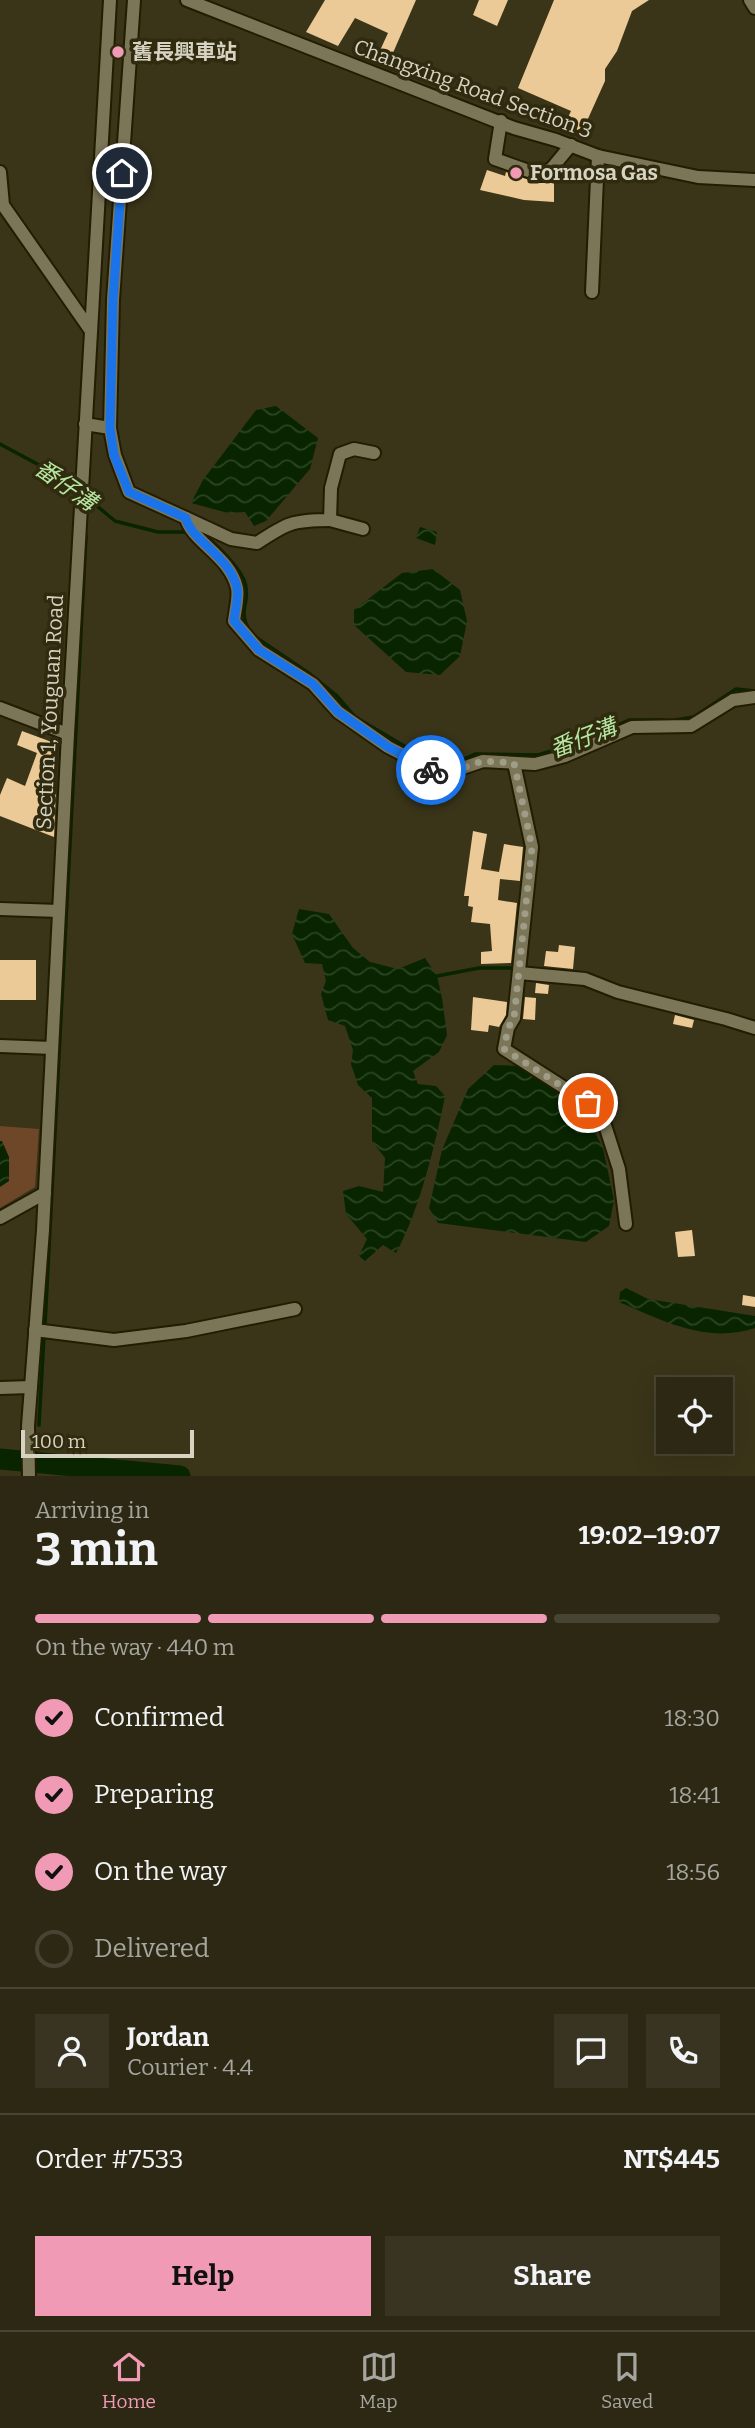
<!DOCTYPE html>
<meta charset="utf-8">
<style>
:root{--surface:#2c2813;--page:#383421;--text:#f1f3f6;--muted:#a6a6a0;--line:#484433;--accent:#f09ab6}
body{margin:0;font-family:Bitter,"Noto Sans TC",serif;background:var(--page);color:var(--text);height:100vh;display:flex;flex-direction:column;font-size:26px;white-space:nowrap}
*{box-sizing:border-box;margin:0}
p{font-size:23px;color:var(--muted)}
.icon{flex:none;width:38px;height:38px;fill:none;stroke:currentColor;stroke-width:2;stroke-linecap:round;stroke-linejoin:round}
.map{position:relative;height:1476px;overflow:hidden}
.drawer{display:flex;flex-direction:column;background:var(--surface);flex:1}
.drawer>*{flex:none}
.controls{position:absolute;left:656px;top:1377px;display:grid;gap:14px}
.controls a{display:grid;place-items:center;width:77px;height:77px;border-radius:0px;background:var(--surface);box-shadow:0 7px 28px #0002,0 0 0 2px var(--line);font-size:35px}
.scale{position:absolute;left:21px;bottom:18px;width:173px;box-sizing:border-box;padding-left:7px;border:4px solid #d6d3c3;border-top:0;font-size:19px;line-height:24px;white-space:nowrap;color:#d6d3c3;-webkit-text-stroke:5px #302a0e;paint-order:stroke}
.pin{position:absolute;display:grid;place-items:center;width:60px;height:60px;color:#fff;margin:-30px;border:4px solid #fff;border-radius:50%;box-shadow:0 2px 7px #0007}
.courier{position:absolute;display:grid;place-items:center;width:70px;height:70px;margin:-35px;border:5px solid #1a73e8;border-radius:50%;background:#fff;color:#222;box-shadow:0 2px 9px #0007}
.headline em{font-style:normal;font-weight:700}
.headline div{display:flex;flex-direction:column-reverse}
.headline{display:flex;align-items:center;justify-content:space-between;height:119px;padding:0 35px}
h1{font-size:46px;font-weight:700;line-height:52px}
.bar{display:grid;grid-template-columns:repeat(4,1fr);gap:10px 7px;align-content:center;height:84px;padding:0 35px}
.bar i{height:9px;border-radius:5px;background:var(--line)}
.bar .current{background:var(--accent)}
.bar p{grid-column:span 4}
.line{display:flex;align-items:center;gap:18px;padding:0 35px;border-top:2px solid var(--line)}
.line div{flex:1}
.round{display:grid;place-items:center;flex:none;width:74px;height:74px;border-radius:0px;background:var(--page)}
ol{padding:0 35px;list-style:none}
li{display:flex;align-items:center;gap:21px;height:77px}
li p{margin-inline-start:auto}
li .icon{padding:7px;border-radius:50%;background:var(--accent);color:#111;stroke-width:4}
li:last-child{color:var(--muted)}
li i{width:38px;height:38px;border:4px solid var(--line);border-radius:50%}
.button{display:flex;gap:14px;margin-top:auto;padding:14px 35px}
.button a{flex:1;height:80px;border-radius:0px;background:var(--accent);color:#111;font-size:28px;font-weight:700;line-height:80px;text-align:center}
.button a+a{background:var(--page);color:var(--text)}
.menu{display:flex;justify-content:space-around;align-items:center;height:98px;border-top:2px solid var(--line);background:var(--surface);font-size:19px;color:var(--muted)}
.menu a{display:grid;justify-items:center;gap:4px}
.menu .current{color:var(--accent)}
.map>svg:first-child{display:block}
.green{fill:#6e4728}
.water{fill:url(#water-waves)}
.lines{fill:none;stroke-linecap:round;stroke-linejoin:round}
.stream{stroke:#082500;stroke-width:3.5}
.river{stroke:#082500;stroke-width:21}
.building{fill:#ecca97}
.minor-casing{stroke:#221c01;stroke-width:16}
.minor{stroke:#7c7658;stroke-width:12}
.done{stroke:#9f9c88;stroke-width:7;stroke-dasharray:0 12.6}
.route{stroke:#1a73e8;stroke-width:9}
.poi-dot{fill:#f09ab6;stroke:#302a0e;stroke-width:2.5}
.labels{text-anchor:middle;stroke-width:7;stroke-linejoin:round;paint-order:stroke}
.poi-label{font-size:21px;font-weight:bold;fill:#d6d3c3;stroke:#302a0e;text-anchor:start}
.street-label{font-size:21px;fill:#d6d3c3;stroke:#302a0e}
.water-label{font-size:23px;font-style:italic;fill:#b5e7a1;stroke:#302a0e}
</style>
<div class="map">
<svg width="755" height="1476" viewBox="0 0 755 1476">
<defs>
<pattern id="water-waves" width="16" height="10" patternUnits="userSpaceOnUse" patternTransform="scale(1.75)"><rect width="16" height="10" fill="#082500"/><path d="M0 5q4-4 8 0t8 0" fill="none" stroke="#2b4424"/></pattern>
</defs>
<rect width="100%" height="100%" fill="#3a3519"/>
<path class="green" d="M 0,1126 L 39,1129 L 35,1187 L 0,1208 Z"/>
<g class="water">
<path d="M 276,406 L 318,438 L 310,469 L 266,521 L 254,526 L 245,512 L 228,513 L 191,503 L 203,480 L 256,410 Z"/>
<path d="M 420,527 L 437,532 L 435,545 L 416,538 Z"/>
<path d="M 433,569 L 460,590 L 467,621 L 460,656 L 440,675 L 406,672 L 354,625 L 354,610 L 402,573 Z"/>
<path d="M 299,909 L 329,914 L 353,948 L 370,962 L 398,969 L 425,958 L 437,976 L 442,998 L 447,1035 L 439,1052 L 413,1071 L 418,1084 L 436,1086 L 445,1096 C 436,1142 419,1212 396,1253 L 383,1245 L 365,1261 L 359,1256 L 367,1239 L 346,1214 L 343,1191 L 359,1186 L 383,1192 L 385,1158 L 372,1141 L 372,1098 L 358,1085 L 351,1064 L 353,1050 L 345,1026 L 328,1020 L 321,994 L 326,981 L 322,964 L 305,963 L 292,934 Z"/>
<path d="M 494,1065 L 522,1066 L 583,1110 L 603,1148 L 614,1200 L 609,1226 L 586,1242 L 438,1223 L 429,1208 L 442,1150 L 468,1089 Z"/>
<path d="M 0,1141 L 2,1141 L 9,1157 L 9,1181 L 0,1187 Z"/>
<path d="M 626,1288 L 648,1299 L 755,1316 L 755,1328 C 707,1344 663,1321 619,1302 L 620,1292 Z"/>
</g>
<g class="lines">
<g class="stream">
<path d="M 0,444 L 67,480 L 79,491"/>
<path d="M 85,496 L 115,521 L 158,532 L 189,532"/>
<path d="M 200,532 C 214,542 244,570 246,587 C 249,606 238,609 249,630"/>
<path d="M 254,636 L 310,674 L 336,695 L 355,717 L 428,760 L 449,766 L 475,754 L 538,755 L 580,742 L 629,720 L 664,720"/>
<path d="M 675,720 L 694,717 L 736,689 L 755,691"/>
<path d="M 437,976 L 479,968 L 515,968"/>
<path d="M 45,1325 L 86,536"/>
<path d="M 39,1425 L 44,1336"/>
</g>
<path class="river" d="M 0,1459 L 180,1476"/>
</g>
<g class="building">
<path d="M 325,0 L 416,0 L 389,62 L 377,57 L 388,33 L 355,18 L 338,46 L 306,32 Z"/>
<path d="M 479,0 L 508,0 L 497,26 L 473,15 Z"/>
<path d="M 554,0 L 649,0 L 632,11 L 617,51 L 605,69 L 605,81 L 582,132 L 565,124 L 571,111 L 518,88 Z"/>
<path d="M 487,170 L 505,176 L 506,172 L 538,183 L 554,183 L 554,202 L 524,200 L 480,190 Z"/>
<path d="M 22,731 L 57,744 L 42,782 L 56,788 L 54,837 L 0,816 L 0,795 L 7,778 L 25,786 L 37,753 L 17,745 Z"/>
<path d="M 473,831 L 487,834 L 481,869 L 499,872 L 504,844 L 523,847 L 520,881 L 500,879 L 498,900 L 517,903 L 511,963 L 481,964 L 481,952 L 492,951 L 490,924 L 471,922 L 473,907 L 468,906 L 469,896 L 464,896 Z"/>
<path d="M 559,945 L 575,947 L 573,969 L 544,966 L 546,951 L 558,952 Z"/>
<rect x="0" y="960" width="36" height="40"/>
<path d="M 536,983 L 549,985 L 548,994 L 535,993 Z"/>
<path d="M 473,997 L 507,1002 L 506,1015 L 499,1027 L 489,1025 L 488,1032 L 471,1030 Z"/>
<path d="M 525,997 L 536,998 L 535,1020 L 523,1019 Z"/>
<path d="M 675,1015 L 694,1020 L 692,1028 L 673,1024 Z"/>
<path d="M 692,1230 L 695,1256 L 678,1257 L 675,1232 Z"/>
<path d="M 743,1295 L 755,1297 L 755,1307 L 742,1305 Z"/>
</g>
<g class="lines">
<defs>
<g id="minor">
<path d="M 187,0 L 514,128 L 556,140 L 598,156 L 698,177 L 755,180"/>
<path d="M 750,0 L 755,8"/>
<path d="M 501,121 L 495,159 L 540,175 L 552,168 L 571,145"/>
<path d="M 0,172 L 3,205 L 91,331"/>
<path d="M 592,292 L 598,156"/>
<path d="M 85,424 L 110,428 L 115,455 L 129,492 L 186,518 C 191,541 230,556 237,588 C 239,597 235,612 234,621 L 259,650 L 313,684 L 338,712 L 388,747 L 442,775 L 483,761 L 535,764 L 565,756 L 632,727 L 691,726 L 733,700 L 755,697"/>
<path d="M 110,428 L 113,300 L 134,0"/>
<path d="M 186,518 L 231,539 L 257,543 C 287,523 293,520 330,520 L 331,488 L 340,454 L 354,449 L 374,453"/>
<path d="M 330,520 L 363,529"/>
<path d="M 0,708 L 68,734"/>
<path d="M 514,763 L 532,847 L 514,1018 L 508,1028 L 504,1049 L 588,1103 L 603,1119 L 619,1169 L 626,1224"/>
<path d="M 0,909 L 59,911"/>
<path d="M 519,973 L 585,979 L 618,992 L 726,1019 L 755,1028"/>
<path d="M 0,1046 L 52,1048"/>
<path d="M 0,1218 L 45,1193"/>
<path d="M 35,1330 L 114,1340 L 186,1331 L 295,1309"/>
<path d="M 0,1388 L 31,1387"/>
<path d="M 29,1476 L 28,1426 L 43,1230 L 68,734 L 110,0"/>
</g>
</defs>
<use href="#minor" class="minor-casing"/>
<use href="#minor" class="minor"/>
</g>
<g class="lines">
<path class="done" d="M 431,770 L 442,775 L 483,761 L 514,763 L 532,847 L 514,1018 L 508,1028 L 504,1049 L 588,1103"/>
<path class="route" d="M 122,173 L 113,300 L 110,428 L 114,455 L 129,492 L 186,518 C 191,541 230,556 237,588 C 239,597 235,611 234,621 L 259,650 L 313,684 L 338,712 L 388,747 L 431,770"/>
</g>
<g class="poi-dot">
<circle cx="118" cy="52" r="7"/>
<circle cx="516" cy="173" r="7"/>
</g>
<g class="labels">
<g class="poi-label">
<text x="132" y="59">舊長興車站</text>
<text x="530" y="180">Formosa Gas</text>
</g>
<g class="street-label">
<text transform="translate(473 89) rotate(20)" y="7">Changxing Road Section 3</text>
<text transform="translate(50 712) rotate(-87)" y="7">Section 1, Youguan Road</text>
</g>
<g class="water-label">
<text transform="translate(66 485) rotate(35)" y="8">番仔溝</text>
<text transform="translate(583 738) rotate(-21)" y="8">番仔溝</text>
</g>
</g>
</svg>
<div class="controls">
<a><svg class="icon" aria-label="locate" viewBox="0 0 24 24"><circle cx="12" cy="12" r="6"/><path d="M12 2v4M12 18v4M2 12h4M18 12h4"/></svg></a>
</div>
<div class="scale">100 m</div>
<div class="pin" style="left:588px;top:1103px;background:#ea580c"><svg class="icon" aria-label="bag" viewBox="0 0 24 24"><path d="M5 8h14l-1 12H6zM9 8a3 3 0 0 1 6 0"/></svg></div>
<div class="pin" style="left:122px;top:173px;background:#1f2937"><svg class="icon" aria-label="home" viewBox="0 0 24 24"><path d="M3 11l9-7 9 7M6 9v11h12V9"/></svg></div>
<div class="courier" style="left:431px;top:770px"><svg class="icon" aria-label="bike" viewBox="0 0 24 24"><circle cx="6" cy="16" r="4"/><circle cx="18" cy="16" r="4"/><path d="M6 16l4-8h5l3 8M10 8l3 8H6M13 5h3"/></svg></div>
</div>
<section class="drawer">
<div class="headline"><div><h1>3 min</h1><p>Arriving in</p></div><em>19:02–19:07</em></div>
<div class="bar"><i class="current"></i><i class="current"></i><i class="current"></i><i></i><p>On the way · 440 m</p></div>
<ol>
<li><svg class="icon" aria-label="check" viewBox="0 0 24 24"><path d="M5 12l5 5 9-10"/></svg>Confirmed<p>18:30</p></li>
<li><svg class="icon" aria-label="check" viewBox="0 0 24 24"><path d="M5 12l5 5 9-10"/></svg>Preparing<p>18:41</p></li>
<li><svg class="icon" aria-label="check" viewBox="0 0 24 24"><path d="M5 12l5 5 9-10"/></svg>On the way<p>18:56</p></li>
<li><i></i>Delivered</li>
</ol>
<div class="line" style="height:126px"><a class="round"><svg class="icon" aria-label="person" viewBox="0 0 24 24"><circle cx="12" cy="8" r="4"/><path d="M4 21q1-7 8-7t8 7"/></svg></a><div><b>Jordan</b><p>Courier · 4.4</p></div><a class="round"><svg class="icon" aria-label="chat" viewBox="0 0 24 24"><path d="M4 5h16v11H9l-5 4z"/></svg></a><a class="round"><svg class="icon" aria-label="phone" viewBox="0 0 24 24"><path d="M5 4h4l2 5-3 2q2 4 5 5l2-3 5 2v4C11 20 4 13 5 4z"/></svg></a></div>
<div class="line" style="height:91px"><div>Order #7533</div><b>NT$445</b></div>
<div class="button"><a>Help</a><a>Share</a></div>
</section>
<nav class="menu">
<a class="current"><svg class="icon" aria-label="home" viewBox="0 0 24 24"><path d="M3 11l9-7 9 7M6 9v11h12V9"/></svg>Home</a>
<a><svg class="icon" aria-label="map" viewBox="0 0 24 24"><path d="M3 6l6-2 6 2 6-2v14l-6 2-6-2-6 2zM9 4v14M15 6v14"/></svg>Map</a>
<a><svg class="icon" aria-label="saved" viewBox="0 0 24 24"><path d="M7 4h10v16l-5-4-5 4z"/></svg>Saved</a>
</nav>
